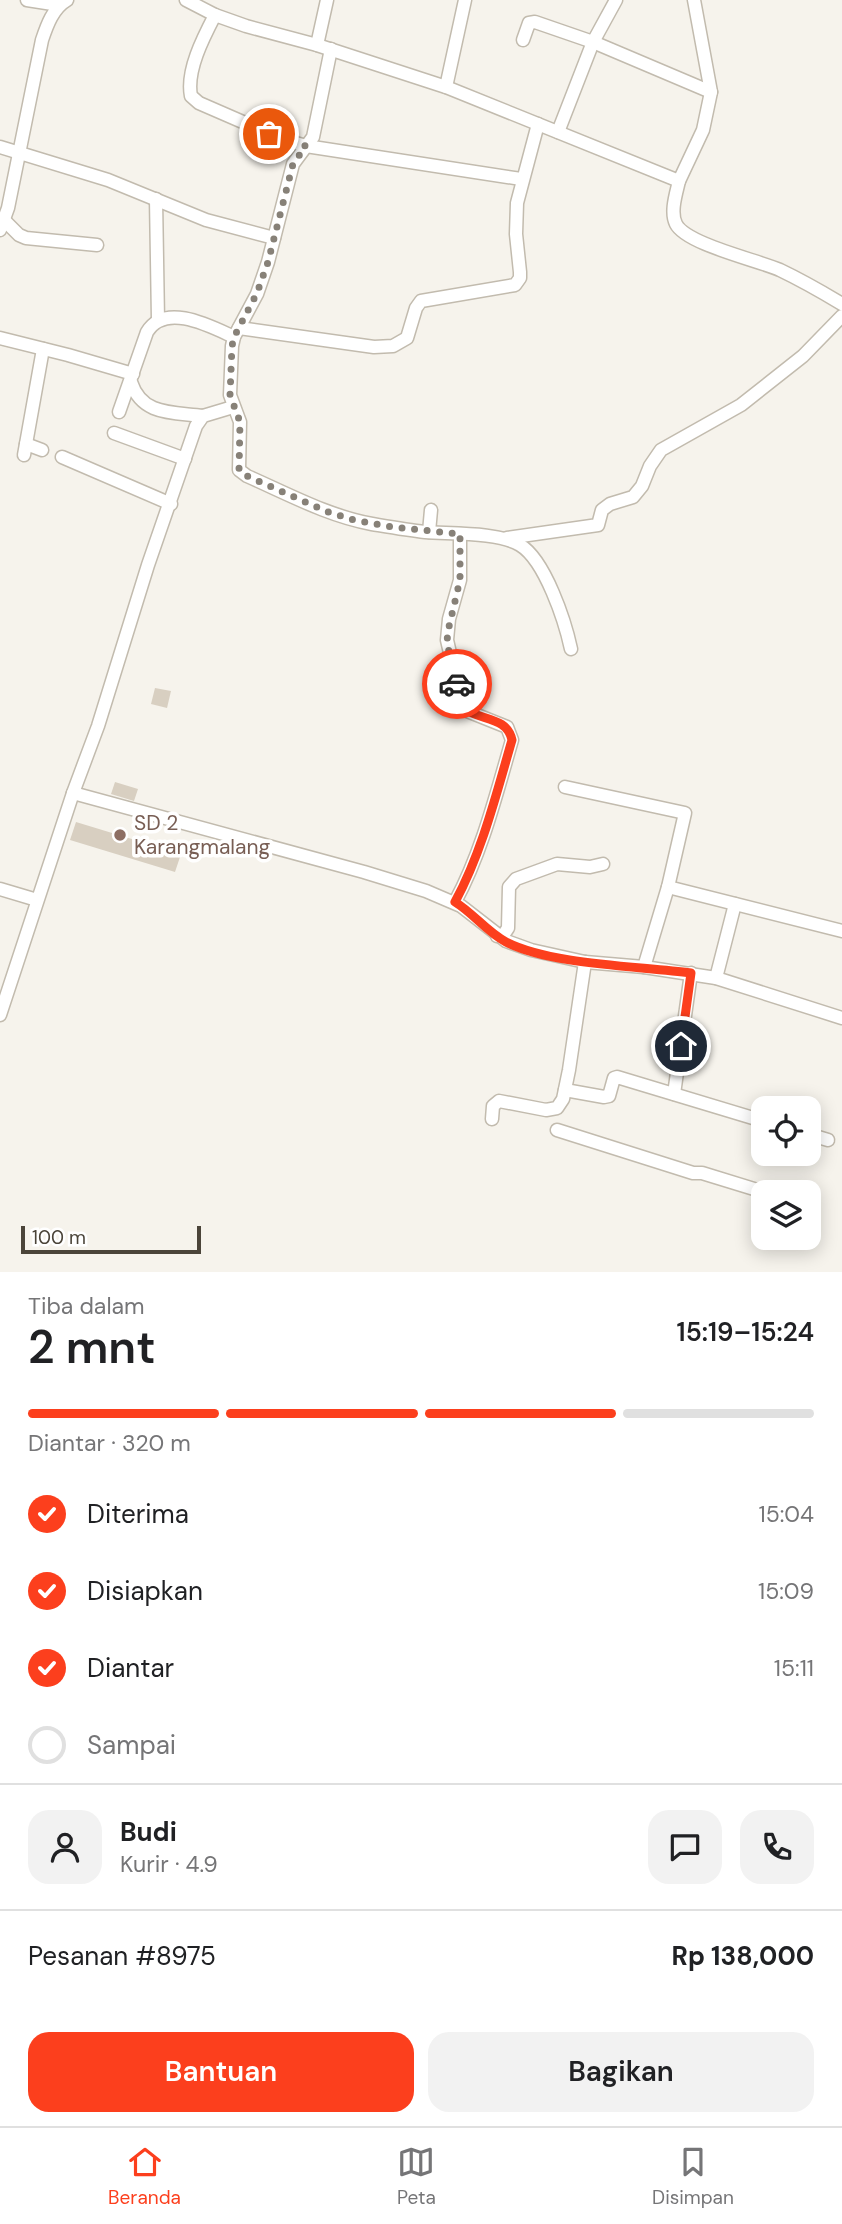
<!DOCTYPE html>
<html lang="id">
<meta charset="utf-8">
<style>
:root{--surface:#fff;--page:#f2f2f2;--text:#202124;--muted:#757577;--line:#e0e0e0;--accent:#fc3f1d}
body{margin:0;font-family:"DM Sans",sans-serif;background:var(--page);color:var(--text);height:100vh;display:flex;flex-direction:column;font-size:26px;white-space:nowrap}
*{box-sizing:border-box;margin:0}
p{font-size:23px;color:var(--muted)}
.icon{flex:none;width:38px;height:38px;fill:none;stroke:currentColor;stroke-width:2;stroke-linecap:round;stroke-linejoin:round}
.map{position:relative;height:1272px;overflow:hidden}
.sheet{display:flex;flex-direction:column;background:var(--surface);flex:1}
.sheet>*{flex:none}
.tools{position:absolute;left:751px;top:1096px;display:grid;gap:14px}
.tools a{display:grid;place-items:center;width:70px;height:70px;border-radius:14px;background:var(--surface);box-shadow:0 4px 18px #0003;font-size:35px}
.scale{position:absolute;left:21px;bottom:18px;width:180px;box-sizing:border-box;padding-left:7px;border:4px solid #4b4439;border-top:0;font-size:19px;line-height:24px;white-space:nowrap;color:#4b4439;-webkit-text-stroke:5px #fff;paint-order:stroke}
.pin{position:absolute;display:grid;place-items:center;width:60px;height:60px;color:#fff;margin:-30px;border:4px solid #fff;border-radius:50%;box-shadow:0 2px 7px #0007}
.courier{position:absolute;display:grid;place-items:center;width:70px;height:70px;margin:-35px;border:5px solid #fc3f1d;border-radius:50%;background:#fff;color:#222;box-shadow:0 2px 9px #0007}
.headline em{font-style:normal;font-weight:600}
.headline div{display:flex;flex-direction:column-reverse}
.headline{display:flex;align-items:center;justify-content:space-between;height:119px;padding:0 28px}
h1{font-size:46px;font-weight:600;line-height:52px}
.bar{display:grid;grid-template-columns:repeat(4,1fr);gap:10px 7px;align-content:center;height:84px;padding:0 28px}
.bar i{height:9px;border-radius:5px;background:var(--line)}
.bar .active{background:var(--accent)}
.bar p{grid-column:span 4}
.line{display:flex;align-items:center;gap:18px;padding:0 28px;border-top:2px solid var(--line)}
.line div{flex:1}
.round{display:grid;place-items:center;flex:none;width:74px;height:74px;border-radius:21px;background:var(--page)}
ol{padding:0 28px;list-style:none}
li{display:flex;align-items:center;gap:21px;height:77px}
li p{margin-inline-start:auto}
li .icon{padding:7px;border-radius:50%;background:var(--accent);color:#fff;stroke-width:4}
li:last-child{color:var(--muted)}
li i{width:38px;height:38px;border:4px solid var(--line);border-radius:50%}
.action{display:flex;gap:14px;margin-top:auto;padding:14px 28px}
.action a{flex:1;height:80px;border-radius:21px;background:var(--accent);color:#fff;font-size:28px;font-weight:600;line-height:80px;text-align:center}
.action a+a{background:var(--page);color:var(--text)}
.menu{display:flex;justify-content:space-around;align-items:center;height:98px;border-top:2px solid var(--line);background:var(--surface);font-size:19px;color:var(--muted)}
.menu a{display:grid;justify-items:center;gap:4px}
.menu .active{color:var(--accent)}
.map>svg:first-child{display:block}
.building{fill:#d8cfc1}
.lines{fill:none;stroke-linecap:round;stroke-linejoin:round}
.minor-casing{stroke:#c2bbae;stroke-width:15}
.minor{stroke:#fff;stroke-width:12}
.done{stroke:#878178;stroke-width:7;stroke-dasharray:0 12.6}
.route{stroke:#fc3f1d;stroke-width:9}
.education-dot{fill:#8d6e63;stroke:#fff;stroke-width:2.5}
.labels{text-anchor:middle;stroke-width:7;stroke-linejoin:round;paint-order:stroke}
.education-label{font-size:21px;fill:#785e54;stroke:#fff;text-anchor:start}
</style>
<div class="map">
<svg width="842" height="1272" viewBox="0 0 842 1272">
<rect width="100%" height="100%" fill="#f6f3ec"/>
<g class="building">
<path d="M 155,688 L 171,691 L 167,708 L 151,704 Z"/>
<path d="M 115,782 L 138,789 L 134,801 L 111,794 Z"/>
<path d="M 76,822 L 181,854 L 175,872 L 70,840 Z"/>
</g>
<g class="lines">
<defs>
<g id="minor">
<path d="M 27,0 L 59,5"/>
<path d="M 186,0 L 215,15 L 246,26 L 317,45 L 446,87 L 679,181 C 676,194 670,212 676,224 C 686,244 757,260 780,270 C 801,280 822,292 842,304"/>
<path d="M 215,15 C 203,38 186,71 191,96 L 199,103 L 282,139 L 306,146 L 521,179"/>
<path d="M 523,40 L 529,23 L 535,22 L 593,42 L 711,92"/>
<path d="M 317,45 L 327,0"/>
<path d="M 331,49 L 313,137 L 293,164 L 268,262 L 257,294 L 234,337 L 232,346 L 230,395 L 240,422 L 239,470 L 247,476 C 288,494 328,516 372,524 C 390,527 407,530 425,532 C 450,534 499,532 520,545 C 545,560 565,621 571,649"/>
<path d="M 446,87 L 465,0"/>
<path d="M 558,132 L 593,42 L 616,0"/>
<path d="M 0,147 L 108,180 L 206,220 L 274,238"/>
<path d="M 679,181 L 703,130 L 711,92 L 694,0"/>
<path d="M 156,199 L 158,320"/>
<path d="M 4,220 L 19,235 L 26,238 L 97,245"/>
<path d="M 0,230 L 8,208 L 42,40 C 47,25 53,8 67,0"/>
<path d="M 239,328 L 374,347 L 393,346 L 407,338 L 416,308 L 421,301 L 515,285 L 520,278 L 520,272 L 516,234 L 517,203 L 538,124"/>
<path d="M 0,338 L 68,355 L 133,374"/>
<path d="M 131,382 C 142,416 173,412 203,416"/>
<path d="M 119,412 L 147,332 C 165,302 210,326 234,337"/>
<path d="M 114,433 L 185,459"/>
<path d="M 26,444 L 42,450"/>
<path d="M 24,455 L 43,349"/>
<path d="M 62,457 L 171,504"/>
<path d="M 429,532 L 431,510"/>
<path d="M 507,538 L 598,525 L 602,510 L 610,504 L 633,497 L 642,486 L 650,466 L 661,450 L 741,405 L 803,356 L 842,316"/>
<path d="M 565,787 L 685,813 L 668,887 L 644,967"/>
<path d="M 73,793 L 364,872 L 426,891 L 461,906 L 506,941 L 531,950 L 585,962 L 644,967 L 716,978 L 842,1018"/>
<path d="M 668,887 L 842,931"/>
<path d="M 0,889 L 37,900"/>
<path d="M 455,902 C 482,852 496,795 512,740 L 507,727 L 467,711 L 461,701 L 447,640 L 449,619 L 460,580 L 460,534"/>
<path d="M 497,936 L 504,934 L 508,928 L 509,887 L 516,879 L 557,864 L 590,867 L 603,864"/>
<path d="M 716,978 L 735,904"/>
<path d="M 0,1015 L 73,793 L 98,726 L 148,565 L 196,426 L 203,416 L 233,407"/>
<path d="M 565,1090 L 604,1097 L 609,1096 L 614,1078 L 617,1077 L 763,1121"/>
<path d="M 674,1094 L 691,973"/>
<path d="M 492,1119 L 493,1106 L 499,1101 L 546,1110 L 557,1108 L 563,1099 L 569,1070 L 585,962"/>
<path d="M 557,1130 L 693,1173 L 702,1173 L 764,1192"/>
<path d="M 808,1134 L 828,1140"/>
<path d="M 808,1206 L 809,1206"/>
</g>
</defs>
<use href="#minor" class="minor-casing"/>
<use href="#minor" class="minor"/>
</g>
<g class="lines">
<path class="done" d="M 269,134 L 306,146 L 293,164 L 268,262 L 257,293 L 234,337 L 232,346 L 230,395 L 240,422 L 239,470 L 247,476 L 328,512 L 354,520 L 392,527 L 460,534 L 460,580 L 447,635 L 449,653 L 457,684"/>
<path class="route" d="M 457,684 L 463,708 C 480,721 507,716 512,740 C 496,795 482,852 455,902 C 473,913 487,932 506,942 C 551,965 639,966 691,973 L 681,1046"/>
</g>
<circle class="education-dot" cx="120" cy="835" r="7"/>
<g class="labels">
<g class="education-label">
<text x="134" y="830">SD 2<tspan x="134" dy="24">Karangmalang</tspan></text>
</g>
</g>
</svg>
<div class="tools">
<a><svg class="icon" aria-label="locate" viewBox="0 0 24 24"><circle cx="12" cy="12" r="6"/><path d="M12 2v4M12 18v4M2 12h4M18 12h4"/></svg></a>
<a><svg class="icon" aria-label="layers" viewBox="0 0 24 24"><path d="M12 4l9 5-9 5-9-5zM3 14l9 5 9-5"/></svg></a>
</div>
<div class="scale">100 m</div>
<div class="pin" style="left:269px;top:134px;background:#ea580c"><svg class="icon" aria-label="bag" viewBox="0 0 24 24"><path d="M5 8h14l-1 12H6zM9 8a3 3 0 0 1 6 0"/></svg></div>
<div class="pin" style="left:681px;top:1046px;background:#1f2937"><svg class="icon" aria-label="home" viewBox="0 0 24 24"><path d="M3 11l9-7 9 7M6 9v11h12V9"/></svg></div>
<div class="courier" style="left:457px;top:684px"><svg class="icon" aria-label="car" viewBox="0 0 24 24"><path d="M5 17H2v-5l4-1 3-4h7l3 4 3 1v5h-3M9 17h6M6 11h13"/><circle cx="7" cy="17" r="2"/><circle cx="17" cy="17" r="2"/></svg></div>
</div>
<section class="sheet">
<div class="headline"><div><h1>2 mnt</h1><p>Tiba dalam</p></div><em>15:19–15:24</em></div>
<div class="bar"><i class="active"></i><i class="active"></i><i class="active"></i><i></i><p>Diantar · 320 m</p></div>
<ol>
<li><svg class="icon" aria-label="check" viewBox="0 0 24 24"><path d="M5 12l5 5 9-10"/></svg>Diterima<p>15:04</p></li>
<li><svg class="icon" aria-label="check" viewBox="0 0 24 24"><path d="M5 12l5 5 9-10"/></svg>Disiapkan<p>15:09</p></li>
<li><svg class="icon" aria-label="check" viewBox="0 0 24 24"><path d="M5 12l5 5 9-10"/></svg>Diantar<p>15:11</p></li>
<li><i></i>Sampai</li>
</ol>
<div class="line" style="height:126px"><a class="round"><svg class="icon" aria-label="person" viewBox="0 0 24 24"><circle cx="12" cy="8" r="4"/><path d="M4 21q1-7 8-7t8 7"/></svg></a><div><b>Budi</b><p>Kurir · 4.9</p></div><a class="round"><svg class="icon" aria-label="chat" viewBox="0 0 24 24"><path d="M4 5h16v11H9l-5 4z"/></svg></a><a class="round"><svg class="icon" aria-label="phone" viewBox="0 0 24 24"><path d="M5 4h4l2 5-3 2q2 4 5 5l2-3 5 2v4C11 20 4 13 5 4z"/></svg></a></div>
<div class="line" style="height:91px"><div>Pesanan #8975</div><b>Rp 138,000</b></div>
<div class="action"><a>Bantuan</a><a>Bagikan</a></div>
</section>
<nav class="menu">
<a class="active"><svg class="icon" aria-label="home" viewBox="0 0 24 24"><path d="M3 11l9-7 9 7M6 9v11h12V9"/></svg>Beranda</a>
<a><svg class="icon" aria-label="map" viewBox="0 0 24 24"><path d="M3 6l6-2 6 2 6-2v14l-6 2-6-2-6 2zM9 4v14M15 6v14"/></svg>Peta</a>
<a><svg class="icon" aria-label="saved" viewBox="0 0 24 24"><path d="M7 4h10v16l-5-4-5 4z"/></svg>Disimpan</a>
</nav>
